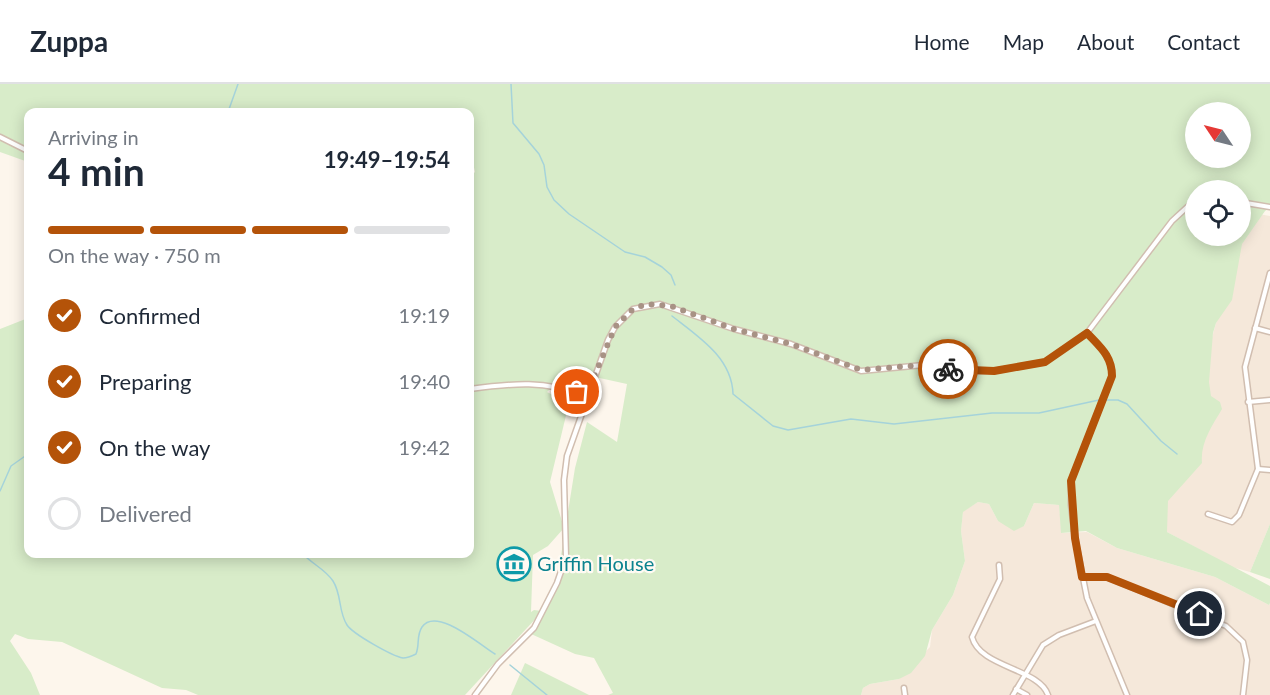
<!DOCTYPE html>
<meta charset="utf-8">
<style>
:root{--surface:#fff;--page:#f2f2f3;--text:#1f2937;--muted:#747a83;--line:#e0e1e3;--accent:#b45309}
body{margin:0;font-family:Lato,sans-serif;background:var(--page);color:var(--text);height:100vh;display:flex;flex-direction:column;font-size:22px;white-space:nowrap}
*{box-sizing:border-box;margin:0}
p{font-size:20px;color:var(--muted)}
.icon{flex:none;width:33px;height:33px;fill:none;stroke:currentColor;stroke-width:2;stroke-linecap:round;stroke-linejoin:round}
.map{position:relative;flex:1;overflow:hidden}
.side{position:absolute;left:24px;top:24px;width:450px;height:450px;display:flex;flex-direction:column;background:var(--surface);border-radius:12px;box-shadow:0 3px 15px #0003}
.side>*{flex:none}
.needle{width:39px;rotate:305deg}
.controls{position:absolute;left:1185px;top:18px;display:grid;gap:12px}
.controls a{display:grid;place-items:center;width:66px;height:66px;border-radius:50%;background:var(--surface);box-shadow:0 3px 15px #0003;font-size:30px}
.pin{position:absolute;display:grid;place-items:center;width:51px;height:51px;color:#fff;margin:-26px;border:3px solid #fff;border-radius:50%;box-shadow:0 2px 6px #0007}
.courier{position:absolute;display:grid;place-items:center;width:60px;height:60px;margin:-30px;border:4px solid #b45309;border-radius:50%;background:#fff;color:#222;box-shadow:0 2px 8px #0007}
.summary em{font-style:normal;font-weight:700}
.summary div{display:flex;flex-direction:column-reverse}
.summary{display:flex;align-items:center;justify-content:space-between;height:102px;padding:0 24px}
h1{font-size:39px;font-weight:700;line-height:45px}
.bar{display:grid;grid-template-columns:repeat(4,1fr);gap:9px 6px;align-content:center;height:72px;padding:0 24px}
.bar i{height:8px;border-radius:4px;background:var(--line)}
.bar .on{background:var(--accent)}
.bar p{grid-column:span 4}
ol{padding:0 24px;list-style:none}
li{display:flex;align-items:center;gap:18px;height:66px}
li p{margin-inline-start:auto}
li .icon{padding:6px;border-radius:50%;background:var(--accent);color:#fff;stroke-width:4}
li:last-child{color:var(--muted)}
li i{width:33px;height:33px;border:3px solid var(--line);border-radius:50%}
header{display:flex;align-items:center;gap:36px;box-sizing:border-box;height:84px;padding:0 30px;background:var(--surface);border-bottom:2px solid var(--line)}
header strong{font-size:28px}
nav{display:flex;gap:33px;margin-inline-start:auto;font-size:21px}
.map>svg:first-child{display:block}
.residential{fill:#f5e8da}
.green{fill:#d8ecc9;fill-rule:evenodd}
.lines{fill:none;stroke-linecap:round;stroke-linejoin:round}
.stream{stroke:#a5d3da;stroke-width:1.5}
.street-casing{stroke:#d1beb0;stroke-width:7}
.street{stroke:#fff;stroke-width:4}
.done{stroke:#a89285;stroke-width:6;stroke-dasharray:0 10.8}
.route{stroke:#b45309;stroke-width:8}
.labels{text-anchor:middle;stroke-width:4.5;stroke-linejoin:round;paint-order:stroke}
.culture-label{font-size:20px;fill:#0d838f;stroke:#fffaf3;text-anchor:start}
</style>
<header>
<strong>Zuppa</strong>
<nav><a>Home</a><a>Map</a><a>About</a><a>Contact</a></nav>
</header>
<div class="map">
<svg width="1270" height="611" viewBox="0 0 1270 611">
<rect width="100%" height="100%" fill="#fdf6ec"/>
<g class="residential">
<path d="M 1241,127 L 1270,132 L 1270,440 L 1250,488 L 1232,483 L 1167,448 L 1167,417 L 1240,152 Z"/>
<path d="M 978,418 L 989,420 L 998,437 L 1024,442 L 1034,419 L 1059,421 L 1062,449 L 1087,448 L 1117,464 L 1215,493 L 1269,521 L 1270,519 L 1270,611 L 861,611 L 863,604 L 870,600 L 899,595 L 930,563 L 932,546 L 953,511 L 965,477 L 961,447 L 963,427 Z"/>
</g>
<g class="green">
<path d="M 0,0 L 1270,0 L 1270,124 L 1265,127 L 1242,160 L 1232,216 L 1216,239 L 1213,249 L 1209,298 L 1211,312 L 1220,318 L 1222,325 C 1212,342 1200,359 1202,379 L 1168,417 L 1167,448 L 1270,502 L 1270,519 L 1269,521 L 1215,493 L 1117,464 L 1086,447 L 1061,449 L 1059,421 L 1034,419 L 1024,442 L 1014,447 L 998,437 L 989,420 L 978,418 L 963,428 L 961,447 L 965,477 L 953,511 L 932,546 L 925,572 L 911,589 L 899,595 L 870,600 L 863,604 L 861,611 L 608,611 L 613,609 L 594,574 L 575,570 L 529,549 L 539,531 L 465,611 L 198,611 L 186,606 L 162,604 L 62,558 L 28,555 L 15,550 L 10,557 L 31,589 L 40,611 L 0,611 L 0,245 L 28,234 L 28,470 L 470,470 L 470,93 L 475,88 L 470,66 L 470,28 L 28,28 L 28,78 L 0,68 ZM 1196,28 L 1240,28 L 1240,74 L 1196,74 ZM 1196,106 L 1240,106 L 1240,152 L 1196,152 ZM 595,293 L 627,300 L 617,358 L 587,338 L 575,384 L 556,503 L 542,527 L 534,526 L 531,528 L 533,471 L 548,462 L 564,444 L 550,398 L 569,319 L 547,308 L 557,298 L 588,309 Z"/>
<path d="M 1270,440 L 1270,495 L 1250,488 Z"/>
<path d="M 525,579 L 589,611 L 511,611 Z"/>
</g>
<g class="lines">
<g class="stream">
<path d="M 511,0 L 513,39 L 539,70 L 544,81 L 547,103 L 554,116 L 569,130 L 625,168 L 645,173 L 662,183 L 671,191 L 675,201"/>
<path d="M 228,28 L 238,0"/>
<path d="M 672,232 C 699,253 732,274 733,310 L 773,342 L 788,346 L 851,335 L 894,340 L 992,329 L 1039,329 L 1099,316 L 1118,316 L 1127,320 L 1161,357 L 1177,370"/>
<path d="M 0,407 L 11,382 L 28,370"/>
<path d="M 303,470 C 312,480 325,485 333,497 C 342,511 338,527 347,541 C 353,550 392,572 403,574 C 408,574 412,572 416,570 C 420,560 416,552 422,543 C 436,522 480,561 495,570"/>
<path d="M 510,581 L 547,611"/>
</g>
<defs>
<g id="street">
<path d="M 0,53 L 28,67"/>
<path d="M 1240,118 L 1270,123"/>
<path d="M 1255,244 L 1270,248"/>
<path d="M 1087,249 C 1100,263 1112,272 1112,292 L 1071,397 L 1071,421 L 1075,454 L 1087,514 L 1127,611"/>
<path d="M 470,305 C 515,299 543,296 587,312"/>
<path d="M 1248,318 L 1270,316"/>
<path d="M 1258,385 L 1270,386"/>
<path d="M 1208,430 L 1232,438 L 1239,431 L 1258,385 L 1245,283 L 1270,189"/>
<path d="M 999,481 L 1000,495 L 972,553 C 980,584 1039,584 1048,611"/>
<path d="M 1082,493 L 1107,493 L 1226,542 L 1243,558 L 1247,576 L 1243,611"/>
<path d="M 904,604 L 905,611"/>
<path d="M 1016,605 L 1027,611"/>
<path d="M 475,611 L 498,580 L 534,544 L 557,499 L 566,473 L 564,396 L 567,372 L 608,256 L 615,243 L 633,225 L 660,220 L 734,245 L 791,260 L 861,287 L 923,281 L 966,287 L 994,287 L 1045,278 L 1087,249 L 1172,137 L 1196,115"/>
<path d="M 1013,611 L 1043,561 L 1059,551 L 1096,537"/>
</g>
</defs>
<use href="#street" class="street-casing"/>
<use href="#street" class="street"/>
</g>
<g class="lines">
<path class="done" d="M 577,308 L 586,312 L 615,243 L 633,225 L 647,220 L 671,222 L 734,245 L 791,260 L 861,286 L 923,281 L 948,285"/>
<path class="route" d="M 948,285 L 994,287 L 1045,278 L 1087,249 C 1100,263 1112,272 1112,292 L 1071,397 L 1075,454 L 1082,493 L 1107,493 L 1200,530"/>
</g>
<defs>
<symbol id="museum-ring" viewBox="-11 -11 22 22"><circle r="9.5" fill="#fffaf3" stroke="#0f9aa8" stroke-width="1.5"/><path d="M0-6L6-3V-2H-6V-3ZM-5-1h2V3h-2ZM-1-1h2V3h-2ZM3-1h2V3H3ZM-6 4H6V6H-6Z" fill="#0f9aa8"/></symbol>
</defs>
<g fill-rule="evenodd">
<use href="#museum-ring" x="495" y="461" width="38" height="38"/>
</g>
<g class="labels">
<g class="culture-label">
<text x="537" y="487">Griffin House</text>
</g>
</g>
</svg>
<div class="controls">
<a><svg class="needle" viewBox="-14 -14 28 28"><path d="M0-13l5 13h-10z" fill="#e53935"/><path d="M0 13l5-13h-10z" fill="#747a83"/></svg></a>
<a><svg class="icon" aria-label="locate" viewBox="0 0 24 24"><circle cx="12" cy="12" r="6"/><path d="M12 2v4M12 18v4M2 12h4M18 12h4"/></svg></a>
</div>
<div class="pin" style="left:577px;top:308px;background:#ea580c"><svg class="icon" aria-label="bag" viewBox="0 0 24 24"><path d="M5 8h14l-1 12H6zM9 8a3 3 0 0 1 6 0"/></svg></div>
<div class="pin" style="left:1200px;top:530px;background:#1f2937"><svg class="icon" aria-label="home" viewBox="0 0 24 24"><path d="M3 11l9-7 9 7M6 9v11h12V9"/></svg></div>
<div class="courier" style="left:948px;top:285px"><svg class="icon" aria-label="bike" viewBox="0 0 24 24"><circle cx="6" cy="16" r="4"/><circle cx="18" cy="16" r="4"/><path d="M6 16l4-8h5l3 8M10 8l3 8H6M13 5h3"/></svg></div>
<section class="side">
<div class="summary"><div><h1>4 min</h1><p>Arriving in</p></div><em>19:49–19:54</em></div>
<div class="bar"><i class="on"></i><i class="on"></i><i class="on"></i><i></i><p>On the way · 750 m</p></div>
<ol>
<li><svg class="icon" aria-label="check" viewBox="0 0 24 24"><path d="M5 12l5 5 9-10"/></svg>Confirmed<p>19:19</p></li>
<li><svg class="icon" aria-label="check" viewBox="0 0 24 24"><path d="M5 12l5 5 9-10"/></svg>Preparing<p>19:40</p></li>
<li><svg class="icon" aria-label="check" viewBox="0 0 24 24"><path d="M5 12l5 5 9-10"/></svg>On the way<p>19:42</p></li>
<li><i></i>Delivered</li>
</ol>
</section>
</div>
